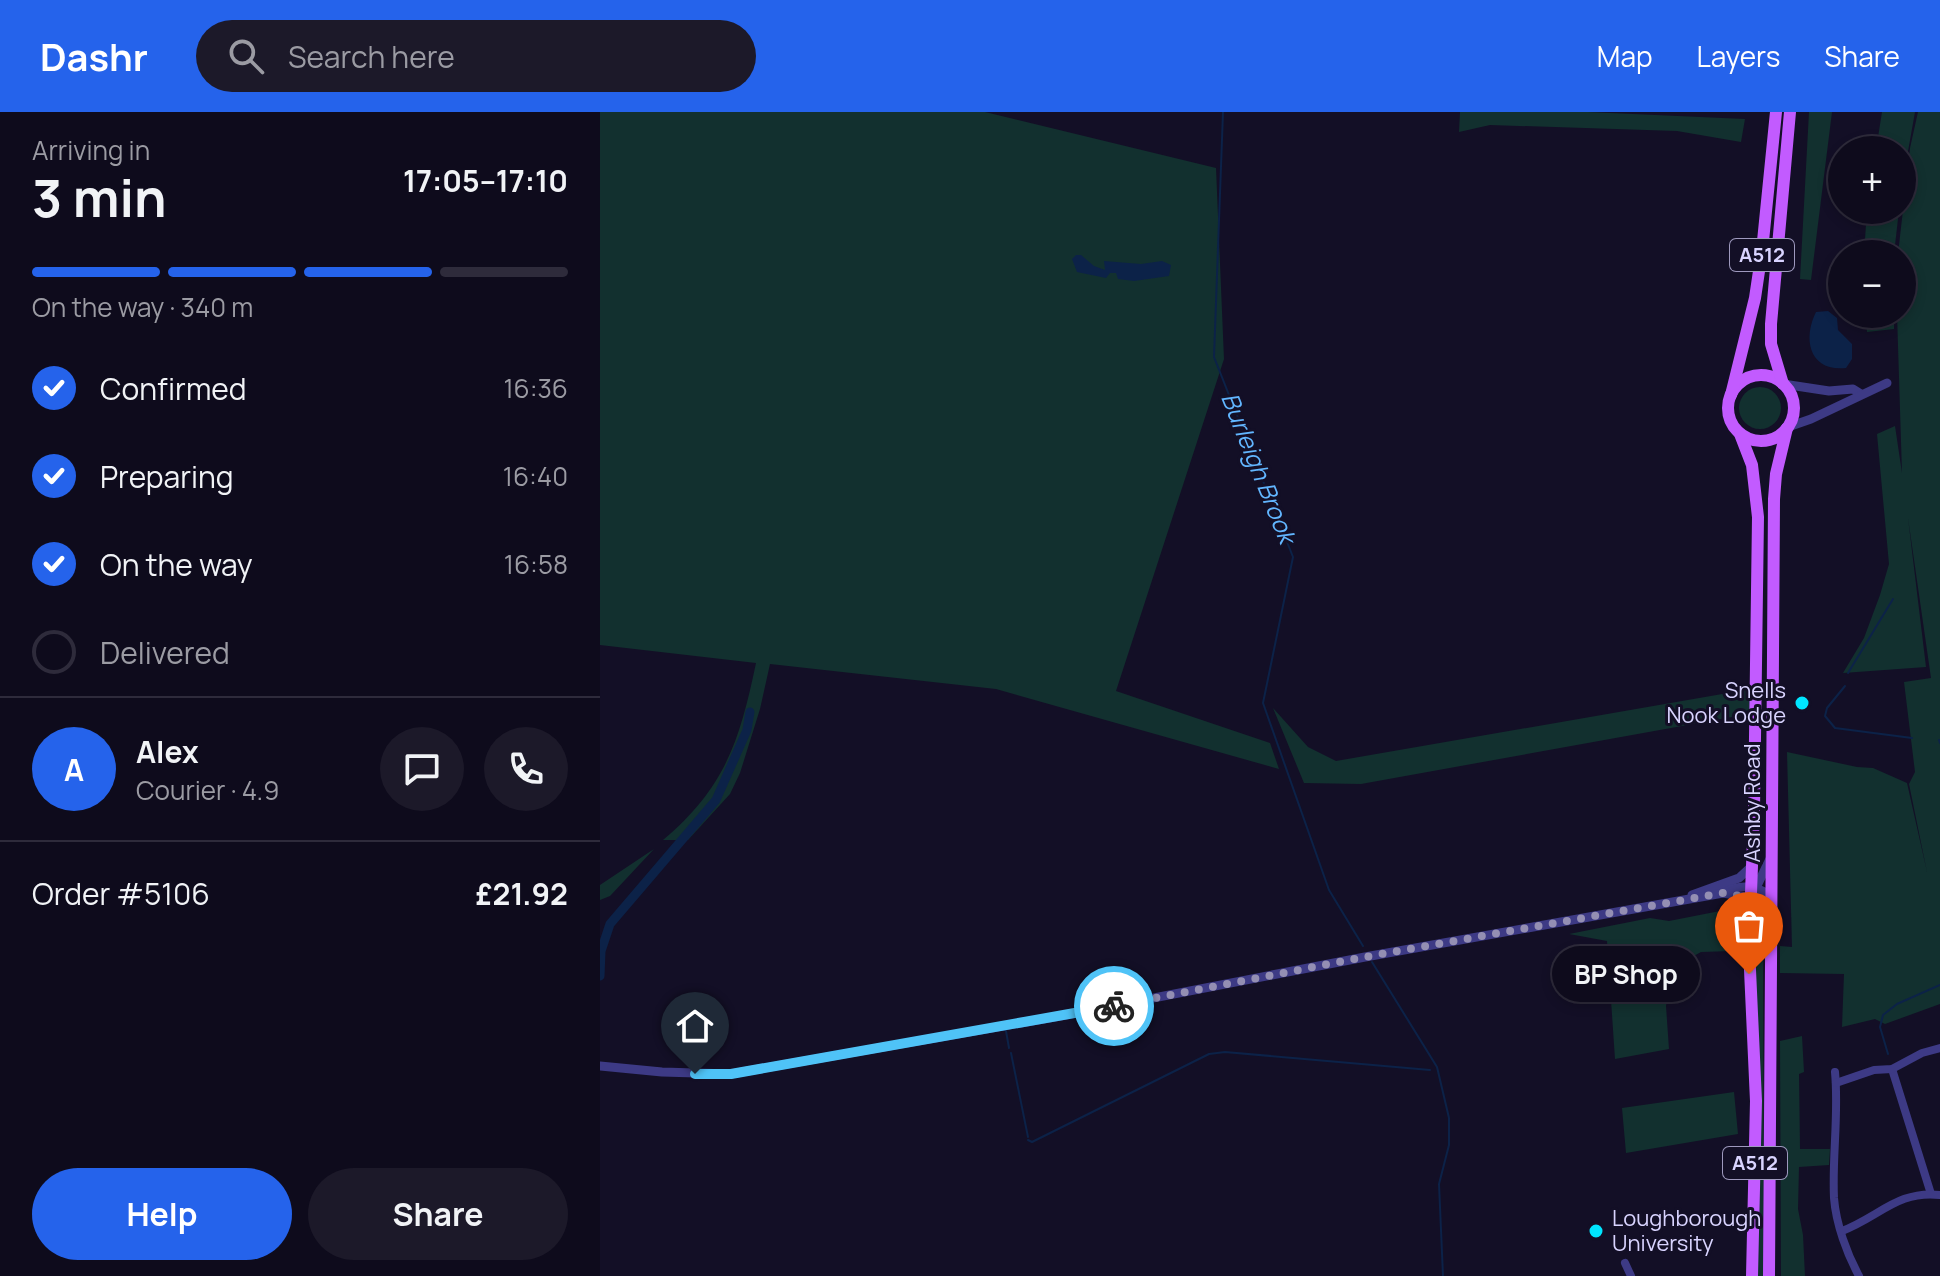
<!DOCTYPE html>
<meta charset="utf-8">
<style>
:root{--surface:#0e0b1c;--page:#1c1929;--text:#f1f3f6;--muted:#9b9ba3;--line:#2e2b3b;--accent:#2563eb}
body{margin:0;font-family:Manrope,sans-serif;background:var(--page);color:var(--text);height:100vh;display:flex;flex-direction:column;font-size:30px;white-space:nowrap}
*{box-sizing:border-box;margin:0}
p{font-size:26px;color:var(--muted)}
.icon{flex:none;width:44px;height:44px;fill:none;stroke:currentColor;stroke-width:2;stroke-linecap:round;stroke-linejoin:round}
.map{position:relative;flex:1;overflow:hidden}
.sheet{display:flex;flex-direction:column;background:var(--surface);width:600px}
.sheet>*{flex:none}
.tools{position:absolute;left:1228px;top:24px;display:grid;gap:16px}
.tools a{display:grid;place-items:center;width:88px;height:88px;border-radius:50%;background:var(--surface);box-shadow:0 4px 12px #0003,0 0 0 2px var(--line);font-size:40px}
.pin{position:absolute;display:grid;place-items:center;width:68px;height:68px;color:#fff;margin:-82px -34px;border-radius:50% 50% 50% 0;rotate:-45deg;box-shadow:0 0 8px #0007}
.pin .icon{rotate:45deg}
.courier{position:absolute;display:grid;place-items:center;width:80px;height:80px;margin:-40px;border:6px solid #4fc3f7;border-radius:50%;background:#fff;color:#222;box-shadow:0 2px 10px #0007}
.bubble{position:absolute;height:56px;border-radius:28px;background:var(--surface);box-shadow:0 4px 12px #0003,0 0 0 2px var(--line);font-size:26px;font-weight:700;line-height:56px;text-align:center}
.headline em{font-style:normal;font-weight:700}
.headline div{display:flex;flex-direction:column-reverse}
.headline{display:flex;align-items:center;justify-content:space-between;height:136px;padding:0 32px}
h1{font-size:52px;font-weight:700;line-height:60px}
.bar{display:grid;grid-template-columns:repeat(4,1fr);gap:12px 8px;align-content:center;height:96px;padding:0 32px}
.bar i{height:10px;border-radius:6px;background:var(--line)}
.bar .current{background:var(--accent)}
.bar p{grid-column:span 4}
.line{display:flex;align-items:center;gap:20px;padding:0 32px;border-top:2px solid var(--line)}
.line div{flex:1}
.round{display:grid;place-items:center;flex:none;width:84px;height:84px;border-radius:42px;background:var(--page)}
ol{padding:0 32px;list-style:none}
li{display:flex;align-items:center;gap:24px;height:88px}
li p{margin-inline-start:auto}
li .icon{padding:8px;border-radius:50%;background:var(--accent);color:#fff;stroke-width:4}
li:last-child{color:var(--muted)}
li i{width:44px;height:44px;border:4px solid var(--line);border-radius:50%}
.cta{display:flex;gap:16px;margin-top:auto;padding:16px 32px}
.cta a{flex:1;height:92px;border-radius:48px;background:var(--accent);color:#fff;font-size:32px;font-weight:700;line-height:92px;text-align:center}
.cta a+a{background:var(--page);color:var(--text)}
header{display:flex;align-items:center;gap:48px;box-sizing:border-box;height:112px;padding:0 40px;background:var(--accent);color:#fff}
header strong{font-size:38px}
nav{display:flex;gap:44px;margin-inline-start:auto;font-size:28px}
.search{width:560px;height:72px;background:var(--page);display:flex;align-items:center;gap:20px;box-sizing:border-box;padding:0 28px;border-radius:44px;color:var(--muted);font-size:30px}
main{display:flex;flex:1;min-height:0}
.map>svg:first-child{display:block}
.green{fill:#12302f}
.water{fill:#0c2248}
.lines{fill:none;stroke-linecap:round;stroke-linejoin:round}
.stream{stroke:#0c2248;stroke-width:2}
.canal{stroke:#0c2248;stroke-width:9}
.minor{stroke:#3d3a85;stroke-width:8}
.tertiary{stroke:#3d3a85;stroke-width:9}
.primary{stroke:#c25bff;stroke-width:12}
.done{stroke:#948fb3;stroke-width:8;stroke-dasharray:0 14.4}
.route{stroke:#4fc3f7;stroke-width:10}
.poi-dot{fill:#00e5ff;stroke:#130f26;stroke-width:3}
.labels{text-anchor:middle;stroke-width:6;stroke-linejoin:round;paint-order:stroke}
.shield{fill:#130f26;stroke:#9e99be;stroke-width:2}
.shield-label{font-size:20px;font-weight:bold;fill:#d9d4ff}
.poi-label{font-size:22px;fill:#d9d4ff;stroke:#130f26;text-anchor:end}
.street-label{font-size:22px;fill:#d9d4ff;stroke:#130f26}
.water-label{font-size:24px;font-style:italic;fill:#62b6ff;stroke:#130f26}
</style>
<header>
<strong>Dashr</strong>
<div class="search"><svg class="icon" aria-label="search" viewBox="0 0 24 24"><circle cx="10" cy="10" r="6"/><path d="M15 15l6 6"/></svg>Search here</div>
<nav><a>Map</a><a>Layers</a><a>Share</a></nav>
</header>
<main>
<section class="sheet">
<div class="headline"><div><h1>3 min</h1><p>Arriving in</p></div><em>17:05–17:10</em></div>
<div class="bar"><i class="current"></i><i class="current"></i><i class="current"></i><i></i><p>On the way · 340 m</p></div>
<ol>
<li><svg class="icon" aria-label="check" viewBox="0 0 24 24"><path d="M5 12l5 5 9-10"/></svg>Confirmed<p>16:36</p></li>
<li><svg class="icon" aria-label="check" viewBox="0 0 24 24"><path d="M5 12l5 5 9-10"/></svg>Preparing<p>16:40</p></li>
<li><svg class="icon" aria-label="check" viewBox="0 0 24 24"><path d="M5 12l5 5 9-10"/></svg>On the way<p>16:58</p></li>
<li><i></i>Delivered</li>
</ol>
<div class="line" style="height:144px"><b class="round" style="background:var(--accent);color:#fff">A</b><div><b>Alex</b><p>Courier · 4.9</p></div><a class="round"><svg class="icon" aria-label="chat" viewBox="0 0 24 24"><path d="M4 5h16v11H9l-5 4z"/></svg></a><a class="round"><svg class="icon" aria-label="phone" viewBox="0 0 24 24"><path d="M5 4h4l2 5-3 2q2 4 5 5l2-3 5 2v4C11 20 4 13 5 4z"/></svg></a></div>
<div class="line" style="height:104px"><div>Order #5106</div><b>£21.92</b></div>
<div class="cta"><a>Help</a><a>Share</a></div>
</section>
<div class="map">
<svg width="1340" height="1164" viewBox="0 0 1340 1164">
<rect width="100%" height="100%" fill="#130f26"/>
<g class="green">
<path d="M 0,0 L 385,0 L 616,56 L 624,247 L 516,579 L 670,631 L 679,657 L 396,577 L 170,552 L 160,597 L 140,661 L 130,682 L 88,728 L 63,728 C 125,676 140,628 156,551 L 0,533 Z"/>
<path d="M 860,0 L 988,0 L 1145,7 L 1141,30 L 1077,19 L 890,13 L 859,20 Z"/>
<path d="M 1209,0 L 1232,0 L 1211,168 L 1200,167 Z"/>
<path d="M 1282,0 L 1315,0 L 1302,73 L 1302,38 L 1276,38 Z"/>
<path d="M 1318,0 L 1340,0 L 1340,892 L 1285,912 L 1275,907 L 1242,915 L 1244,862 L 1180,861 L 1180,834 L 1192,835 L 1187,640 L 1257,655 L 1273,656 L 1307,671 L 1327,760 L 1309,672 L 1315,660 L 1304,570 L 1331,566 L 1308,406 L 1326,555 L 1243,561 L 1264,526 L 1280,483 L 1289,452 L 1277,322 L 1295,314 L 1302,361 L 1297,202 L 1302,202 L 1302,142 L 1298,142 L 1310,36 Z"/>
<path d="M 1267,98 L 1299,98 L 1294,142 L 1264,142 Z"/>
<path d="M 1266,202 L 1294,202 L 1294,217 L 1267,220 Z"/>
<circle cx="1160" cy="296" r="21"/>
<path d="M 1151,577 L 1152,605 L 1148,609 L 1143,603 L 761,672 L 704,671 L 673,596 L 708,635 L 736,649 Z"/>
<path d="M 54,737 L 10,784 L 0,788 L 0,773 Z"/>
<path d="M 1125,798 L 1136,805 L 1139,822 L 1132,839 L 1101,840 L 1072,856 L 1066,894 L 1069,937 L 1015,947 L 1007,829 L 969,822 L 1050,806 L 1069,809 Z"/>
<path d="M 1161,805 L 1163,809 L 1164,1164 L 1158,1164 L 1155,808 Z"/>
<path d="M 1202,924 L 1204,960 L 1199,962 L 1200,1037 L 1230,1037 L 1229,1053 L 1199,1055 L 1198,1097 L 1203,1123 L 1205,1164 L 1181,1164 L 1180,929 Z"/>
<path d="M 1134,980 L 1138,1022 L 1026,1041 L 1022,996 Z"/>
</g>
<g class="water">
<path d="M 476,143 L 481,143 L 494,154 L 505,158 L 504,149 L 541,152 L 562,149 L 571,153 L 569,164 L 534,169 L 518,167 L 516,161 L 510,161 L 506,166 L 477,160 L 472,147 Z"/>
<path d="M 1228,199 L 1237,206 L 1238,218 L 1252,232 L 1252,247 L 1246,256 C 1210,260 1202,228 1216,200 Z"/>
</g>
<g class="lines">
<g class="stream">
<path d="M 623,0 L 614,245 L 693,445 L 663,591 L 729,778 L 763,834"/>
<path d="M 1248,561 L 1293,487"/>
<path d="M 1245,574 L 1227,596 L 1225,604 L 1235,616 L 1312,626"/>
<path d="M 1339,628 L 1340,631"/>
<path d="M 772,850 L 837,955 L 849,1006 L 849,1033 L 839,1072 L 843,1164"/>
<path d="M 406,919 L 409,936"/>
<path d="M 411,941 L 428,1025"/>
<path d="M 1288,942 L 1280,915 L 1283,903 L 1297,892 L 1340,873"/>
<path d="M 428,1028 L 432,1030 L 609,942 L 625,940 L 830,958"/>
</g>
<path class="canal" d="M 0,864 L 1,839 L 10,812 L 116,688 L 147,618 L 150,600"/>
<g class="minor">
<path d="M 1292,957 L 1331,1082"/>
<path d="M 1235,960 C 1239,1002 1232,1044 1234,1086 C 1236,1112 1247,1142 1259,1164"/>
<path d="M 1236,971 L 1274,958 L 1292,957 L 1322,941 L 1340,936"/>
<path d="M 1242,1119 C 1279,1105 1298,1078 1340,1083"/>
<path d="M 1025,1151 L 1031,1164"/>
</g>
<g class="tertiary">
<path d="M 1183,272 L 1229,279 L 1253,277 L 1261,282"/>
<path d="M 1188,315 L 1211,307 L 1287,271"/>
<path d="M 1123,781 L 1151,786 L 1170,747"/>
<path d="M 1092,783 L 1139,766 L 1152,754"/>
<path d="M 0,954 L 62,960 L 131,962 L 466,903 L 765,845 L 1123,781 C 1139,772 1156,773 1171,784"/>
</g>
<g class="primary">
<circle cx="1161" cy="296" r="33"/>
<path d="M 1183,272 L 1171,232 L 1171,212 L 1190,0"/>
<path d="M 1131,283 L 1155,186 L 1162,139 L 1176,0"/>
<path d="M 1140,322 L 1152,353 L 1158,405 L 1154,699 L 1149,836 L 1156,989 L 1152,1164"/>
<path d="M 1169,1164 L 1174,387 L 1176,362 L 1187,316"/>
</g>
</g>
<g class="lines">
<path class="done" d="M 514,894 L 765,845 L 1123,781 L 1151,786 L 1149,862"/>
<path class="route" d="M 95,962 L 131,962 L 514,894"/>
</g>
<g class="poi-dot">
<circle cx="1202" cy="591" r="8"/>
<circle cx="996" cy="1119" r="8"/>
</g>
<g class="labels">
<g class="shield">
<rect x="1130" y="127" width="64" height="32" rx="6"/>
<rect x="1123" y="1035" width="64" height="32" rx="6"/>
</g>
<g class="shield-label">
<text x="1162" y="150">A512</text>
<text x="1155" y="1058">A512</text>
</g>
<g class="poi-label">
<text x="1186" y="586">Snells<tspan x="1186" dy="25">Nook Lodge</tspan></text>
<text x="1012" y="1114" text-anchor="start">Loughborough<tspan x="1012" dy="25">University</tspan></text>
</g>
<g class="street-label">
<text transform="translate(1152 691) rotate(-90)" y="8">Ashby Road</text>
</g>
<g class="water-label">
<text transform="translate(658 356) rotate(68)" y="8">Burleigh Brook</text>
</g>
</g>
</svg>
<div class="tools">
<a>+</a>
<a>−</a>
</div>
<div class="pin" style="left:1149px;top:862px;background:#ea580c"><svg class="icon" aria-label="bag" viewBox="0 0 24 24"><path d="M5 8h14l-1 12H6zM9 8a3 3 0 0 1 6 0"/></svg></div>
<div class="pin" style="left:95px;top:962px;background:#1f2937"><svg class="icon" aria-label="home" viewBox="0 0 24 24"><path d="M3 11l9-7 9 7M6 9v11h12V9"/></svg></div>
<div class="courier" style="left:514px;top:894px"><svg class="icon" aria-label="bike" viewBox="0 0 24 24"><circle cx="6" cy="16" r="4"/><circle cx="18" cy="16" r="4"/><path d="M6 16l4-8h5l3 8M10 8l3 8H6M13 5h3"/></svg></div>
<div class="bubble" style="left:952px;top:834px;width:148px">BP Shop</div>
</div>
</main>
